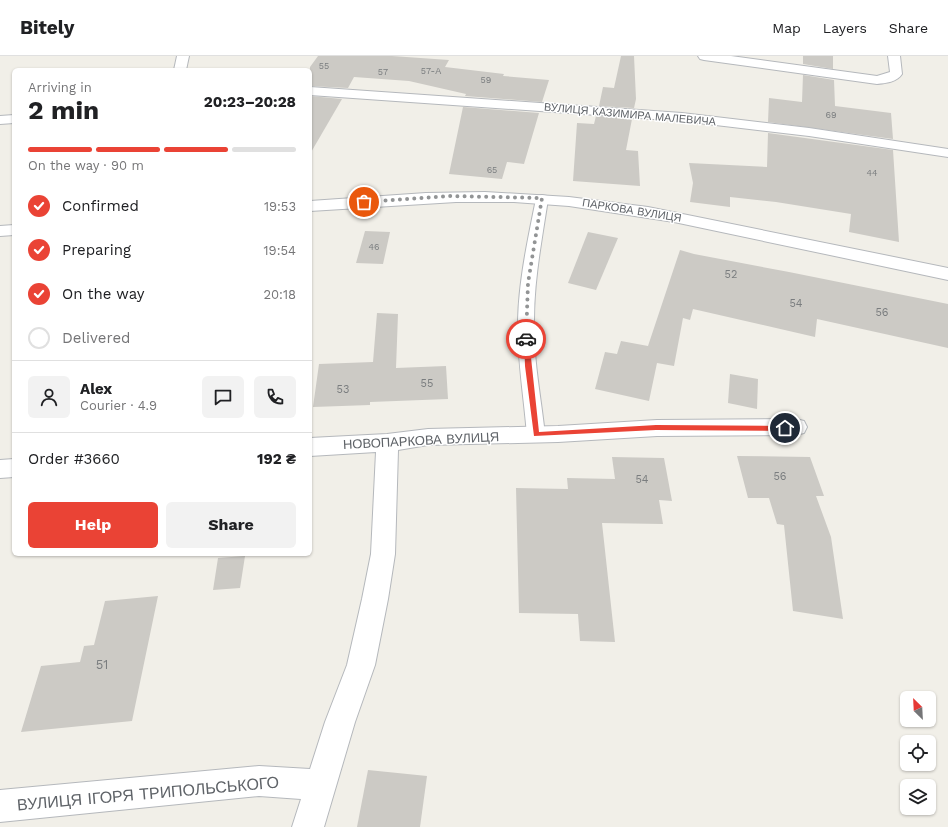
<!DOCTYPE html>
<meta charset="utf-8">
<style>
:root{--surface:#fff;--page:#f2f2f2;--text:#202124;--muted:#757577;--line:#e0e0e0;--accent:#ea4335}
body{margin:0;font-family:"Work Sans",sans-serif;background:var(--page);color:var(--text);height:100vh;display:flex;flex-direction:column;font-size:15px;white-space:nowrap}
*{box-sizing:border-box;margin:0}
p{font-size:13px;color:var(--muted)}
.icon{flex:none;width:22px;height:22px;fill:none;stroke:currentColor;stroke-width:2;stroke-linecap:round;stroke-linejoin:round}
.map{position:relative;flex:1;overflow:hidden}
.panel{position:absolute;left:12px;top:12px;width:300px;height:488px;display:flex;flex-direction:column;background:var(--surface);border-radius:6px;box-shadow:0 1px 3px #0004}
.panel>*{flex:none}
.needle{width:26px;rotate:336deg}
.tools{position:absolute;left:900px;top:635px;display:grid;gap:8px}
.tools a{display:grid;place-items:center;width:36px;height:36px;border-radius:6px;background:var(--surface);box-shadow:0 1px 3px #0004;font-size:20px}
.pin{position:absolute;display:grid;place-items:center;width:34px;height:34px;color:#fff;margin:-17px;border:2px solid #fff;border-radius:50%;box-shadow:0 1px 4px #0007}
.courier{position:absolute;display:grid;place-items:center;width:40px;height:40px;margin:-20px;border:3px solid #ea4335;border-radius:50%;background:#fff;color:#222;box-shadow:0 1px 5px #0007}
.summary em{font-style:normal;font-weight:700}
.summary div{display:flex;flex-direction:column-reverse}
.summary{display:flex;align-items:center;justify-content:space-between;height:68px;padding:0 16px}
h1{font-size:26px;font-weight:700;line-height:30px}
.bar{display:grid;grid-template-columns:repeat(4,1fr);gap:6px 4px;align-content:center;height:48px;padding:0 16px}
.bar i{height:5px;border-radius:3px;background:var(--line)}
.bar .selected{background:var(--accent)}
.bar p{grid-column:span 4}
.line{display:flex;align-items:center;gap:10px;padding:0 16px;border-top:1px solid var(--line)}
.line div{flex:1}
.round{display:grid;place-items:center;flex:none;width:42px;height:42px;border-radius:6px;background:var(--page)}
ol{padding:0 16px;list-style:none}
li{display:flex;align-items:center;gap:12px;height:44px}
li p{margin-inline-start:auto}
li .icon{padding:4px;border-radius:50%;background:var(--accent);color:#fff;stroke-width:4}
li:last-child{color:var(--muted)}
li i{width:22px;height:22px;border:2px solid var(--line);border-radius:50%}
.button{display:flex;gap:8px;margin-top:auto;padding:8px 16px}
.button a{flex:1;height:46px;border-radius:6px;background:var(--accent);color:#fff;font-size:16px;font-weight:700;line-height:46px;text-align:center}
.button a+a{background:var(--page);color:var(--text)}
header{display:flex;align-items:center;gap:24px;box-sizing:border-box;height:56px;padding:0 20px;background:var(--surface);border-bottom:1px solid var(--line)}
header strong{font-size:19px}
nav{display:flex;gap:22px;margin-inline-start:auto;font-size:14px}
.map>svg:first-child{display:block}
.building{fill:#cccac5}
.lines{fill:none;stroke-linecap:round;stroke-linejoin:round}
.service-casing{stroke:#b5b8bc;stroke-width:2}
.minor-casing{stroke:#b5b8bc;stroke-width:2}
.tertiary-casing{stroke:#b5b8bc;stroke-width:2}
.service{fill:#fff;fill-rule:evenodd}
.minor{fill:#fff;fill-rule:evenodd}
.tertiary{fill:#fff;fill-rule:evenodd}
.route{fill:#ea4335}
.done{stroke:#929495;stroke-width:4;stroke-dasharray:0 7.2}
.labels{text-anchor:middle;stroke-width:3;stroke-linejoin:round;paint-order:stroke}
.far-number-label{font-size:9px;fill:#7a7d7f}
.far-street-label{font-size:11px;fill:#5f6368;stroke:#fff}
.number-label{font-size:11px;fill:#7a7d7f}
.street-label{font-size:13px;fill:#5f6368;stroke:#fff}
.near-number-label{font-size:13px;fill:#7a7d7f}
.near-street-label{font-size:16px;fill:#5f6368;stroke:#fff}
</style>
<header>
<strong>Bitely</strong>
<nav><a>Map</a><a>Layers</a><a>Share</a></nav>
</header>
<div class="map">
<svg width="948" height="771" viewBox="0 0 948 771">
<rect width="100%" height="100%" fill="#f1efe8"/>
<g class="building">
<path d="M 318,0 L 392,0 L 449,4 L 445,11 L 504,18 L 503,20 L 549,24 L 542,46 L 465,40 L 466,38 L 409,25 L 354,21 L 348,32 L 310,30 L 310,11 Z"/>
<path d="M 621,0 L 634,0 L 636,43 L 634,52 L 599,50 L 603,31 L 614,32 Z"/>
<path d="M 803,0 L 833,0 L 833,13 L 803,8 Z"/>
<path d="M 803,19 L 834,24 L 835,50 L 891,57 L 893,83 L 768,66 L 769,42 L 802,46 Z"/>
<path d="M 310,40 L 342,43 L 310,98 Z"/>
<path d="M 463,51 L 539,57 L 524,108 L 507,106 L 502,123 L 449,118 Z"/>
<path d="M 596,60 L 632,63 L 626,94 L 638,95 L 640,130 L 573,125 L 577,67 L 594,68 Z"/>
<path d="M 768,77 L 893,94 L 899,186 L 849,176 L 851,158 L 776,146 L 730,141 L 730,151 L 690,146 L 693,127 L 689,107 L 767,111 Z"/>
<path d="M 365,175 L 390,176 L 383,208 L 356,207 Z"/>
<path d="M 588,176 L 618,182 L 596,234 L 568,227 Z"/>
<path d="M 680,194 L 694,198 L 789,216 L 948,248 L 948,292 L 817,263 L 815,281 L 693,253 L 690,264 L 683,262 L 674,310 L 657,307 L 649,345 L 595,333 L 605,296 L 617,298 L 621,285 L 648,290 Z"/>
<path d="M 377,257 L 398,258 L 396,312 L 446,310 L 448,343 L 370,346 L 370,349 L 313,351 L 319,308 L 373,306 Z"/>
<path d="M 730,318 L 758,323 L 757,353 L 728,347 Z"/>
<path d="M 737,400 L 810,401 L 824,440 L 816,440 L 831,481 L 843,563 L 793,555 L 784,469 L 777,468 L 769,442 L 748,442 Z"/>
<path d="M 612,401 L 664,402 L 672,445 L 659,444 L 663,468 L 602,467 L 615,586 L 580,585 L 578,558 L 519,557 L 516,432 L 568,433 L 567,422 L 615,423 Z"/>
<path d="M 245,500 L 240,532 L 213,534 L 218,502 Z"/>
<path d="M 158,540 L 132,665 L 21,676 L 41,610 L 80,606 L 84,590 L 94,589 L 105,545 Z"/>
<path d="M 368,714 L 427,720 L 420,771 L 357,771 Z"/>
</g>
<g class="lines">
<defs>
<path id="service" d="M 542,139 L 547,140 L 548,143 C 542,183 534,223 534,264 C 533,303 541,341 545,379 L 542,384 L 536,386 L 530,384 L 527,379 C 524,341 517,302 518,264 C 519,223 528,183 536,143 L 537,140 Z"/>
<g id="minor">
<path d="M 177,0 L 189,0 L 186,14 L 174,14 Z"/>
<path d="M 698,0 L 731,0 L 877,20 L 890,16 L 888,0 L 900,0 L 902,18 C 897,26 886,27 877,28 L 704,4 L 700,3 Z"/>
<path d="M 310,31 L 682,57 L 809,72 L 948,93 L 948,101 L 809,80 L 682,65 L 310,39 Z"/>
<path d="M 14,59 L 14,67 L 0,68 L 0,60 Z"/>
<path d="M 796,363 L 804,365 L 807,371 L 804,377 L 796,379 L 657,380 L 558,386 L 428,389 L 398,394 L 395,498 L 388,543 L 375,609 L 355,666 L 324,771 L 292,771 L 301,743 L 259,740 L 0,766 L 0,734 L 259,710 L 310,713 L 325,666 L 347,609 L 362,543 L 371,498 L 376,396 L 310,400 L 310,382 L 387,378 L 428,373 L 558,370 L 657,364 Z"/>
<path d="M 14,403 L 14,421 L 0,422 L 0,404 Z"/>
</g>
<g id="tertiary">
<path d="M 485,136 L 569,141 L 648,151 L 948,212 L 948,224 L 674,166 L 569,150 L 514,146 L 456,146 L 310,155 L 310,145 L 426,137 Z"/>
<path d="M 14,169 L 14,179 L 0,180 L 0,170 Z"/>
</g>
</defs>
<use href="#service" class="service-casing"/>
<use href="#minor" class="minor-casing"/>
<use href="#tertiary" class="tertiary-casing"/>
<use href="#service" class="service"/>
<use href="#minor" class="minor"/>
<use href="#tertiary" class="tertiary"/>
</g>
<path class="route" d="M 524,281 L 529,283 L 539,376 L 656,369 L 785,370 L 788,372 L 785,375 L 656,374 L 534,380 L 525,310 Z"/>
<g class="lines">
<path class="done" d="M 364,146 L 449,140 L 542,142 L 528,227 L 526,283"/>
</g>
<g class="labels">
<g class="far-number-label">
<text x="324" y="13">55</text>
<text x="431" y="18">57-А</text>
<text x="383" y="19">57</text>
<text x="486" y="27">59</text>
<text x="831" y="62">69</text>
<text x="492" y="117">65</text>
<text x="872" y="120">44</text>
<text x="374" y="194">46</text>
</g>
<g class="far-street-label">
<text transform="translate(630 58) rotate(5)" y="4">ВУЛИЦЯ КАЗИМИРА МАЛЕВИЧА</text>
<text transform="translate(632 154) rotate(9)" y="4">ПАРКОВА ВУЛИЦЯ</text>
</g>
<g class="number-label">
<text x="731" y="222">52</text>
<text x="796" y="251">54</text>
<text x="882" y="260">56</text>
<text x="427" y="331">55</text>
<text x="343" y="337">53</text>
<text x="780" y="424">56</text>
<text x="642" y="427">54</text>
</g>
<g class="street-label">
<text transform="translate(421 384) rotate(-3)" y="5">НОВОПАРКОВА ВУЛИЦЯ</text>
</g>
<g class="near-number-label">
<text x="102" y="613">51</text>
</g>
<g class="near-street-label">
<text transform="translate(148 737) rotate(-5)" y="6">ВУЛИЦЯ ІГОРЯ ТРИПОЛЬСЬКОГО</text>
</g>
</g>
</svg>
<div class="tools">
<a><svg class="needle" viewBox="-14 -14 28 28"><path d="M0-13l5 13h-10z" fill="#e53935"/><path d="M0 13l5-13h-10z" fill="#757577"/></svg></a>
<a><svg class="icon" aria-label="locate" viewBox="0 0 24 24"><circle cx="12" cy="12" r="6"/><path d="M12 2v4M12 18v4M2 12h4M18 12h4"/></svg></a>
<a><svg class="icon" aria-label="layers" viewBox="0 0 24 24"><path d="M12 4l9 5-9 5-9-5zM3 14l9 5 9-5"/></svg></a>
</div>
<div class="pin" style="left:364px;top:146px;background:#ea580c"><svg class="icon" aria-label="bag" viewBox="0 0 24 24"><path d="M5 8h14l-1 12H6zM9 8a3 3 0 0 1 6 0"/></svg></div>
<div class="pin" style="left:785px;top:372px;background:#1f2937"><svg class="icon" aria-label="home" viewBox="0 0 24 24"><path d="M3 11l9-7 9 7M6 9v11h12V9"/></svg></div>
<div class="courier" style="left:526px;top:283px"><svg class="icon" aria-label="car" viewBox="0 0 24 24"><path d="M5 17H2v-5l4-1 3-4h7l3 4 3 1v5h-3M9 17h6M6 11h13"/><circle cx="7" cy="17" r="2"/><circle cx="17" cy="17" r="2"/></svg></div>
<section class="panel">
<div class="summary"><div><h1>2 min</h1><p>Arriving in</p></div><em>20:23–20:28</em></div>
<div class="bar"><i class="selected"></i><i class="selected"></i><i class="selected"></i><i></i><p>On the way · 90 m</p></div>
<ol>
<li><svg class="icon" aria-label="check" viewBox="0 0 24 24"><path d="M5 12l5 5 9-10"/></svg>Confirmed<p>19:53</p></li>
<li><svg class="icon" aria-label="check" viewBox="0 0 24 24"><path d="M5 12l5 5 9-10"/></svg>Preparing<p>19:54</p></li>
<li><svg class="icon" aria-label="check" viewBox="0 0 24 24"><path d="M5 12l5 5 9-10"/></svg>On the way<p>20:18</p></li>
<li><i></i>Delivered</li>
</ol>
<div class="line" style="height:72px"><a class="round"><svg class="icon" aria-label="person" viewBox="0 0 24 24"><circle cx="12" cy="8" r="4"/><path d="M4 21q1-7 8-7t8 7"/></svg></a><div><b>Alex</b><p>Courier · 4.9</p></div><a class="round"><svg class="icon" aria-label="chat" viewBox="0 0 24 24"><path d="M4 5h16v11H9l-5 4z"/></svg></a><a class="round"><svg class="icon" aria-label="phone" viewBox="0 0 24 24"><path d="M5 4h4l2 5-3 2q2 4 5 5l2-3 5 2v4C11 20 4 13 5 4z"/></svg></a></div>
<div class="line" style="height:52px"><div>Order #3660</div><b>192 ₴</b></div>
<div class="button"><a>Help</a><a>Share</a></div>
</section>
</div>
